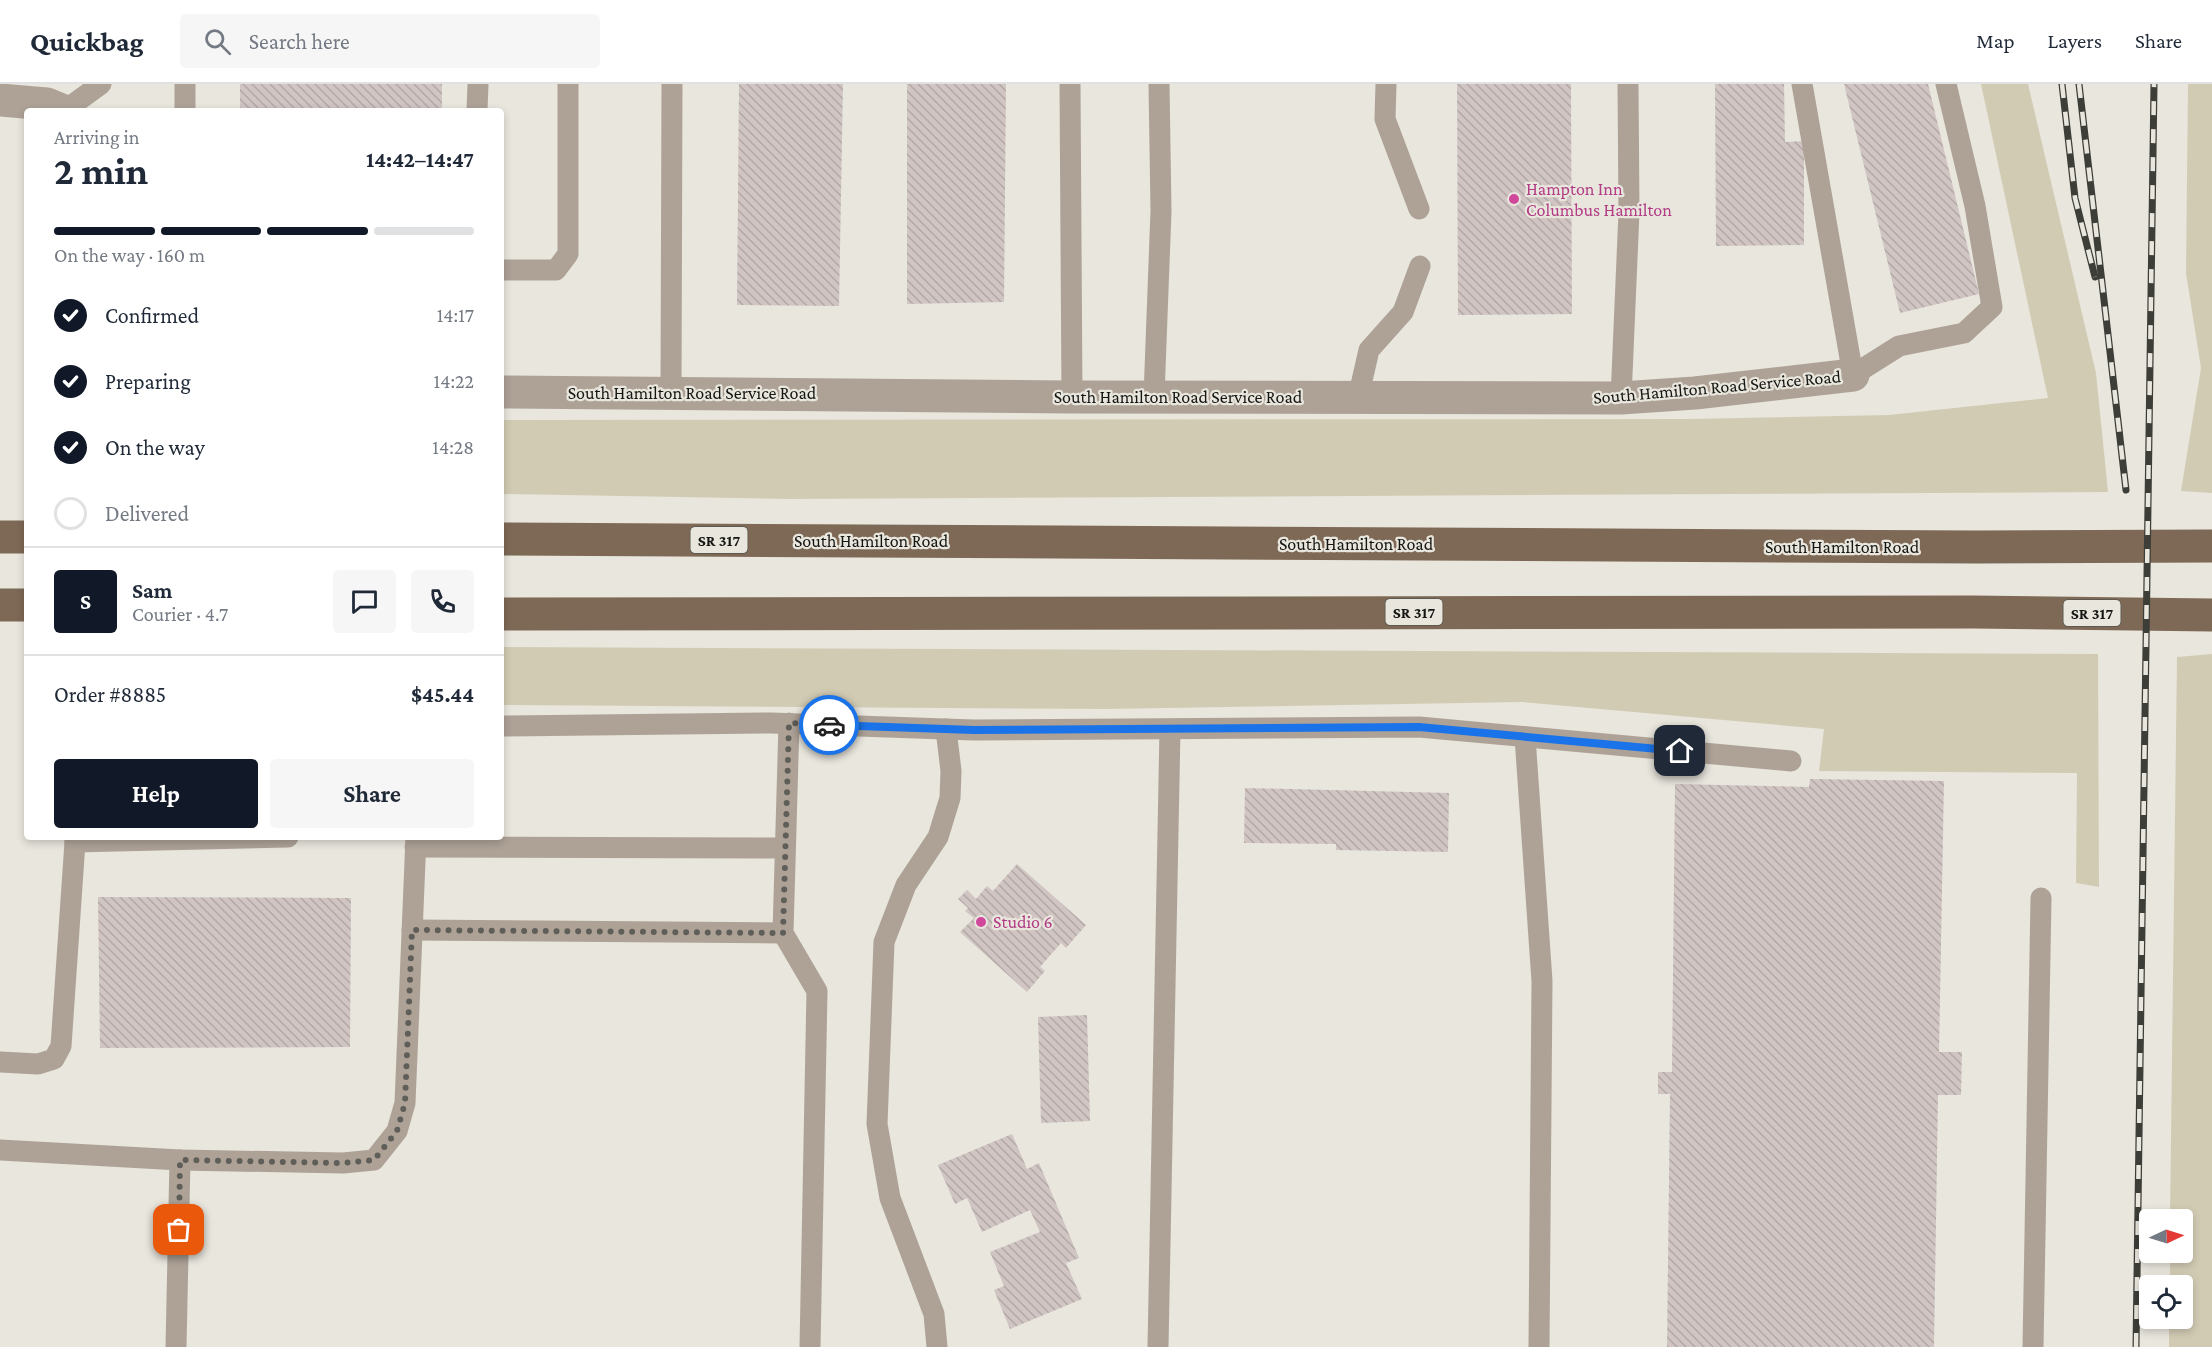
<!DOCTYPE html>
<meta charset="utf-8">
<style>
:root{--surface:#fff;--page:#f6f6f7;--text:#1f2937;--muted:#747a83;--line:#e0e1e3;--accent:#111827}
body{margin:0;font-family:"Crimson Pro",serif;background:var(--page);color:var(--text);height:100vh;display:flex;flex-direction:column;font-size:22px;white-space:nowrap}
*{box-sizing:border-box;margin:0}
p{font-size:20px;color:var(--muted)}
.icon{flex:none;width:33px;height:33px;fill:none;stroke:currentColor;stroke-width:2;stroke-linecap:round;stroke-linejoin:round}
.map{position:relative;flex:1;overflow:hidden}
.panel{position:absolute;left:24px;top:24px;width:480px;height:732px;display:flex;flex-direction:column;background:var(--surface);border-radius:6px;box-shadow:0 3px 9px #0003}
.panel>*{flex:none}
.needle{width:39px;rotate:86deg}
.tools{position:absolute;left:2139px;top:1125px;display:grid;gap:12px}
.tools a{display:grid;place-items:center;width:54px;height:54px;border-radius:6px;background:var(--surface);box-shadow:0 3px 9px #0003;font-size:30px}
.pin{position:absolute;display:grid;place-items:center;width:51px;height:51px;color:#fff;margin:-26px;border-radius:12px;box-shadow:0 3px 9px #0006}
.courier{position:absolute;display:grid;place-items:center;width:60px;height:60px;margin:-30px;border:4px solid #1a73e8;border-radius:50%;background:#fff;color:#222;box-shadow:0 2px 8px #0007}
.summary em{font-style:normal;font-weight:700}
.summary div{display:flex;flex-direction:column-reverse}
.summary{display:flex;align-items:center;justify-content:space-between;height:102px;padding:0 30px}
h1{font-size:39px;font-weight:700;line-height:45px}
.bar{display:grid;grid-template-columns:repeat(4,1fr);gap:9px 6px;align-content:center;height:72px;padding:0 30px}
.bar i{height:8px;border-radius:4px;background:var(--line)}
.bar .selected{background:var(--accent)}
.bar p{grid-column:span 4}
.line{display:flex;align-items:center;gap:15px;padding:0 30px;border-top:2px solid var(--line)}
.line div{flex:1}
.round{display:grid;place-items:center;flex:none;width:63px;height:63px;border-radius:6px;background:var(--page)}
ol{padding:0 30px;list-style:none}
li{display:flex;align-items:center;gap:18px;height:66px}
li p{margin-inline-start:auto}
li .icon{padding:6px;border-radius:50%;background:var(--accent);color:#fff;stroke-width:4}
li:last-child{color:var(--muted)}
li i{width:33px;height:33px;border:3px solid var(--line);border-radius:50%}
.primary-button{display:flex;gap:12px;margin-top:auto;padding:12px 30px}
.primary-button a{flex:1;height:69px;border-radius:6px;background:var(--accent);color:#fff;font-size:24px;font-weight:700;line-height:69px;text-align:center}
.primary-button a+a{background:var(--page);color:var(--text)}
header{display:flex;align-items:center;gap:36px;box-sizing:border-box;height:84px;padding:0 30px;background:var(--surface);border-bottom:2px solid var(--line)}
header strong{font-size:28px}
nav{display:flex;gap:33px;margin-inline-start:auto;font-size:21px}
.search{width:420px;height:54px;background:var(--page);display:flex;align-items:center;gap:15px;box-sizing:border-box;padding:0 21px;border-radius:6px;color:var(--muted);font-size:22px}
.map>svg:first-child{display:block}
.grass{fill:#d2cbb4}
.building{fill:url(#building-back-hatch)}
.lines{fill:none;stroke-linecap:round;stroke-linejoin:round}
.lane{stroke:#aea297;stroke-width:21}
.street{stroke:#aea297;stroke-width:33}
.primary{stroke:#7e6956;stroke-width:33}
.rail-casing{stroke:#3e3e39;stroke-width:7}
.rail{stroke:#e8e6dd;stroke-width:4.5;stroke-dasharray:14;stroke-linecap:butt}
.done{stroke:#5f5e59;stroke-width:6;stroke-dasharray:0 10.8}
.route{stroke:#1a73e8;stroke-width:8}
.hotel-dot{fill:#d1479c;stroke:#e8e6dd;stroke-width:2}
.labels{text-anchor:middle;stroke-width:4.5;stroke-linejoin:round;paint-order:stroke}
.shield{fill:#e8e6dd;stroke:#54544f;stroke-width:1.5}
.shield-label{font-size:16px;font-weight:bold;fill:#151512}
.hotel-label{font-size:18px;fill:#b23c85;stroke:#e8e6dd;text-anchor:start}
.street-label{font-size:18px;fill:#151512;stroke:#e8e6dd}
</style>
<header>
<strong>Quickbag</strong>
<div class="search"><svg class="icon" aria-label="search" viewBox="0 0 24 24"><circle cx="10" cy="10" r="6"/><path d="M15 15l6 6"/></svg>Search here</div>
<nav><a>Map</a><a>Layers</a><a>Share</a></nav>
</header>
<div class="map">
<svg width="2212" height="1263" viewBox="0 0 2212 1263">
<defs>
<pattern id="building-back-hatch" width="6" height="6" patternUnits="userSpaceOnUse" patternTransform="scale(1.5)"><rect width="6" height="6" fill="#d0c5c3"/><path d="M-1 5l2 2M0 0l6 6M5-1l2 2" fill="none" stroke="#b2a8a6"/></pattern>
</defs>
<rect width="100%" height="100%" fill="#e8e6dd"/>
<g class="grass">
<path d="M 1981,0 L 2028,0 L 2096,289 L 2108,408 L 787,415 L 501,410 L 501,336 L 1687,335 L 1889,331 L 2048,314 Z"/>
<path d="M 2188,0 L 2212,0 L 2212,409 L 2181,407 L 2201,284 L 2186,189 Z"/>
<path d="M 501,563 L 2098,570 L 2099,803 L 2076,799 L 2077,689 L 1819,687 L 1824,645 L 1522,618 L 1106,625 L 501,621 Z"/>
<path d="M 2212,570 L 2212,1263 L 2169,1263 L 2169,1235 L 2182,1234 L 2182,1202 L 2170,1201 L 2170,1169 L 2182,1168 L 2182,1136 L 2170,1135 L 2177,573 Z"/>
</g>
<g class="building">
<rect x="240" y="0" width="202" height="27"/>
<path d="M 739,0 L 843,0 L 839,222 L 737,221 Z"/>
<path d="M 907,0 L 1006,0 L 1004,218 L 907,220 Z"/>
<path d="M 1457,0 L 1571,0 L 1572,230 L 1458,231 Z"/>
<path d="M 1715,0 L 1784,0 L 1785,58 L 1804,57 L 1804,161 L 1716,162 Z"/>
<path d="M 1844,0 L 1928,0 L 1979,210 L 1900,229 Z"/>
<path d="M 1810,695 L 1944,697 L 1939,968 L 1962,968 L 1961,1011 L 1938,1011 L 1934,1263 L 1667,1263 L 1670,1010 L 1658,1010 L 1658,988 L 1672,988 L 1675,700 L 1809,703 Z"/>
<path d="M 1245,704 L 1449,709 L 1448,768 L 1336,766 L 1336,760 L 1244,759 Z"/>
<path d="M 1017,780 L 1086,841 L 1066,864 L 1061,859 L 1040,883 L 1045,887 L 1027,908 L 960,848 L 974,834 L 965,827 L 968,824 L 958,815 L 967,806 L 976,815 L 987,802 L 993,807 Z"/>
<path d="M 98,813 L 351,814 L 350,963 L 100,964 Z"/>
<path d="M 1087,931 L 1090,1037 L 1041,1039 L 1038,933 Z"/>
<path d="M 1012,1050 L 1027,1085 L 1039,1079 L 1079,1174 L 1066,1179 L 1082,1215 L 1010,1245 L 994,1206 L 1004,1202 L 990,1168 L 1040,1148 L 1030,1126 L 982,1148 L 967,1114 L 955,1120 L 938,1081 Z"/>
</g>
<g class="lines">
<g class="lane">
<path d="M 1070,0 L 1072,313"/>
<path d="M 1386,0 L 1385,35 L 1419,125"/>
<path d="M 1802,0 L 1853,291 L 1899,262 L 1964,249 L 1992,223 L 1975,122 L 1946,0"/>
<path d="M 64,27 L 101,0"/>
<path d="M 185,27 L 185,0"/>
<path d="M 477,27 L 478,0"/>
<path d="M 501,186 L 556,186 L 568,170 L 568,0"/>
<path d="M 671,308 L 672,0"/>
<path d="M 1154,312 L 1161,127 L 1159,0"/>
<path d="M 1358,314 L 1369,266 L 1403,228 L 1420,182"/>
<path d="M 1621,314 L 1629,128 L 1628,0"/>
<path d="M 789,639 L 783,849 L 817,907 L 810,1263"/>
<path d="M 501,642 L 771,639 L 974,646 L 1419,643 L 1791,677"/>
<path d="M 1525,653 L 1542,897 L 1539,1263"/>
<path d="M 75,753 L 75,758 L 288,753"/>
<path d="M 415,763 L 785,764"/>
<path d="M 412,846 L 783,849"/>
<path d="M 0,978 L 38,980 L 54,975 L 61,962 L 75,758"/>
<path d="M 0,1066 L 180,1076 L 176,1263"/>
<path d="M 180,1076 L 343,1079 L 374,1076 L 397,1047 L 405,1019 L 416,753"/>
<path d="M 937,1263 L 934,1230 L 890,1114 L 877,1040 L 884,858 L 906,801 L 938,753 L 950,714 L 951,687 L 946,645"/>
<path d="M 1158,1263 L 1170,645"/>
<path d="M 2033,1263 L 2041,814"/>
</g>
<g class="street">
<path d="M 0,16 L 47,20 L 64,27"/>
<path d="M 501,308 L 1072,313 L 1621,314 L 1695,309 L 1853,291"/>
</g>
<g class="primary">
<path d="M 0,453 L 27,453"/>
<path d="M 501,455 L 1976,463 L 2212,462"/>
<path d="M 0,521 L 27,521"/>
<path d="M 501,530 L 1973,528 L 2212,531"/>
</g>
<defs>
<g id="rail">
<path d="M 2062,0 L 2075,114 L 2095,193"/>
<path d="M 2079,0 L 2126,406"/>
<path d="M 2136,1263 L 2154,0"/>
</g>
</defs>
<use href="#rail" class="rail-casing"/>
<use href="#rail" class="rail"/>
</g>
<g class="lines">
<path class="done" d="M 179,1146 L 180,1076 L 343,1079 L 374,1076 L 397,1047 L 405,1019 L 412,846 L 783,849 L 789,639 L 829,641"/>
<path class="route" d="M 829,641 L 974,646 L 1419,643 L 1680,667"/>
</g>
<g class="hotel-dot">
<circle cx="1514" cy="115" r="6"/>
<circle cx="981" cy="838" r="6"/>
</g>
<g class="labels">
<g class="shield">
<rect x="690.5" y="443" width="57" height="26" rx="4.5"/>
<rect x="1385.5" y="515" width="57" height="26" rx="4.5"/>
<rect x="2063.5" y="516" width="57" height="26" rx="4.5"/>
</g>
<g class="shield-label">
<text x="719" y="462">SR 317</text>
<text x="1414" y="534">SR 317</text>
<text x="2092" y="535">SR 317</text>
</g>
<g class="hotel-label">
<text x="1526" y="111">Hampton Inn<tspan x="1526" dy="21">Columbus Hamilton</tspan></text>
<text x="993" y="844">Studio 6</text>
</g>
<g class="street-label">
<text transform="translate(1717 303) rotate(-5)" y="6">South Hamilton Road Service Road</text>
<text x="692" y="315">South Hamilton Road Service Road</text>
<text x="1178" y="319">South Hamilton Road Service Road</text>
<text x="871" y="463">South Hamilton Road</text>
<text x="1356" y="466">South Hamilton Road</text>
<text x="1842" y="469">South Hamilton Road</text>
</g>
</g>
</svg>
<div class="tools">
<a><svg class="needle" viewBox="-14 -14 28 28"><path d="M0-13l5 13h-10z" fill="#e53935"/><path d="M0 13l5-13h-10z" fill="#747a83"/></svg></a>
<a><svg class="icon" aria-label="locate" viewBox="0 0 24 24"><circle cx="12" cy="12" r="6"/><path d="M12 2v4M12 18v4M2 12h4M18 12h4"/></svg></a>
</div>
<div class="pin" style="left:179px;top:1146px;background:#ea580c"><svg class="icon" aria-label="bag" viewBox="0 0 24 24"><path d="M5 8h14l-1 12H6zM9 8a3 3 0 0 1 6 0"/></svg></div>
<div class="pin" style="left:1680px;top:667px;background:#1f2937"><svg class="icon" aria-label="home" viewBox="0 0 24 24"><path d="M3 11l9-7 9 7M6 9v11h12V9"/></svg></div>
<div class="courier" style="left:829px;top:641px"><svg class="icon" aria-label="car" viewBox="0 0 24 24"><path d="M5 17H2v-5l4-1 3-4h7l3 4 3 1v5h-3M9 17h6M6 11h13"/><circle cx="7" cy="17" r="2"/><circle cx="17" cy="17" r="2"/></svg></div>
<section class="panel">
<div class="summary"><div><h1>2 min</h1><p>Arriving in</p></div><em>14:42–14:47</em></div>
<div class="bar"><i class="selected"></i><i class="selected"></i><i class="selected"></i><i></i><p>On the way · 160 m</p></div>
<ol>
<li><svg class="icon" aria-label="check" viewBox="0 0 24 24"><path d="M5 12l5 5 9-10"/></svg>Confirmed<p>14:17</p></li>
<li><svg class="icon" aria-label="check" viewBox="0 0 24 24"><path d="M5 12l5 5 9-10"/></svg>Preparing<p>14:22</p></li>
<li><svg class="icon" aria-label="check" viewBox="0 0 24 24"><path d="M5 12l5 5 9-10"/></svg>On the way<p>14:28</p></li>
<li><i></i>Delivered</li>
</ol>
<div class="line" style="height:108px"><b class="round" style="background:var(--accent);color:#fff">S</b><div><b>Sam</b><p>Courier · 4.7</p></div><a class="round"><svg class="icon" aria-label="chat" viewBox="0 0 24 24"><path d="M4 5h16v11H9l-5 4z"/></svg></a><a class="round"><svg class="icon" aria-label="phone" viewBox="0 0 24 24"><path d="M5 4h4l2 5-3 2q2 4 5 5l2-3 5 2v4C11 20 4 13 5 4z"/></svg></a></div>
<div class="line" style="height:78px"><div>Order #8885</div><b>$45.44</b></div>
<div class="primary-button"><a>Help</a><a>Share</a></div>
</section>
</div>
